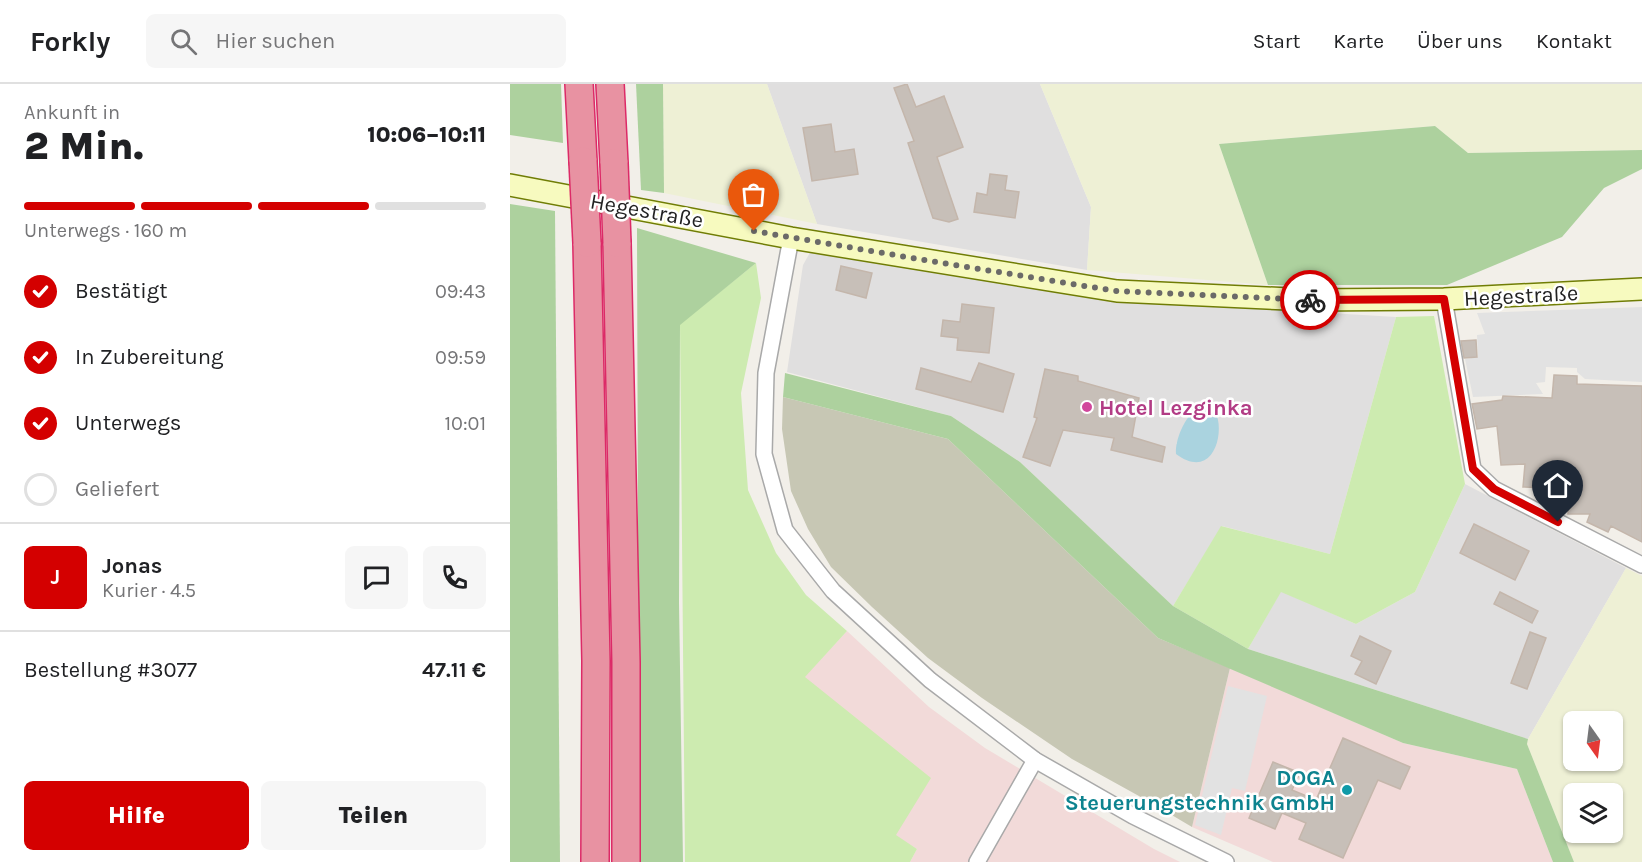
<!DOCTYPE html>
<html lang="de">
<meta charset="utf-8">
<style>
:root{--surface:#fff;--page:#f6f6f6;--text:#202124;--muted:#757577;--line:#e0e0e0;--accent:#d40000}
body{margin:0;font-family:Karla,sans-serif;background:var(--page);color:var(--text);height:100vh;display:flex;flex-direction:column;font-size:22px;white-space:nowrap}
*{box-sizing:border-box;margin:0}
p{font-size:20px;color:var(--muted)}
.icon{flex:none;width:33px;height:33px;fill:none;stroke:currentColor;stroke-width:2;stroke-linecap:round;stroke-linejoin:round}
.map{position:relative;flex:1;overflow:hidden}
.side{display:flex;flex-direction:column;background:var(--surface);width:510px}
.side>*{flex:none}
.needle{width:39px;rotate:166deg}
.tools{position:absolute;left:1053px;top:627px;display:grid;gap:12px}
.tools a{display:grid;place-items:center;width:60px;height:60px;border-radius:9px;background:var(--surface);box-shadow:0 2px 4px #0004;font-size:30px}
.pin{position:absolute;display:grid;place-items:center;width:51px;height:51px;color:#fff;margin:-62px -26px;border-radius:50% 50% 50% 0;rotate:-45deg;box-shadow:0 0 6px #0007}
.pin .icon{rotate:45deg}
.courier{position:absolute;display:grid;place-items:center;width:60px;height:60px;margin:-30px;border:4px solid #d40000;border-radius:50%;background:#fff;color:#222;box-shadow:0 2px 8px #0007}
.head em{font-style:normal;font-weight:800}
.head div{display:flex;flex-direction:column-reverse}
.head{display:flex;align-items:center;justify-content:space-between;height:102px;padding:0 24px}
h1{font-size:39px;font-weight:800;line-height:45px}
.bar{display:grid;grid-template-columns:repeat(4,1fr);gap:9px 6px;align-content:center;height:72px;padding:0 24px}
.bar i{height:8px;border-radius:4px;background:var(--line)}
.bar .active{background:var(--accent)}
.bar p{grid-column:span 4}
.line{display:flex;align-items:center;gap:15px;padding:0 24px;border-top:2px solid var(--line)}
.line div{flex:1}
.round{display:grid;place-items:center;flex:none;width:63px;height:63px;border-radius:9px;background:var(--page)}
ol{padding:0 24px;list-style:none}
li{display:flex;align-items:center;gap:18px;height:66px}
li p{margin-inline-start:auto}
li .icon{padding:6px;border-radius:50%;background:var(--accent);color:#fff;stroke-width:4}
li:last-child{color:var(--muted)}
li i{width:33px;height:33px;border:3px solid var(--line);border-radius:50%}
.primary-button{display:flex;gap:12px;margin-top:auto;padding:12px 24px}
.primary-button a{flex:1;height:69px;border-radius:9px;background:var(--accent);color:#fff;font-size:24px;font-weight:800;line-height:69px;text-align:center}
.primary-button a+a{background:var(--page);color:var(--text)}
header{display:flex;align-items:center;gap:36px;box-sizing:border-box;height:84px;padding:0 30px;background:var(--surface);border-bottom:2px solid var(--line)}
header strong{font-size:28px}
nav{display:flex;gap:33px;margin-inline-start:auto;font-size:21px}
.search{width:420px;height:54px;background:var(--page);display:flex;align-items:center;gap:15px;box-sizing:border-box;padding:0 21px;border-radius:9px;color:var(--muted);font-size:22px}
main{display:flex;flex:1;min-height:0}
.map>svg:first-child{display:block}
.residential{fill:#e0dfdf;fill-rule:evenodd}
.commercial{fill:#f2dad9}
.construction{fill:#c7c7b4}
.farmland{fill:#eef0d5;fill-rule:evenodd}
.grass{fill:#cdebb0}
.forest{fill:#add19e}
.parking{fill:#e2e2e2}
.water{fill:#aad3df}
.building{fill:#c7bfb8;stroke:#c4b6ab;stroke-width:1.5}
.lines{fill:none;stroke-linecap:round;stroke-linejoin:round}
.street-casing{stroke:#a9a9a9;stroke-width:18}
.secondary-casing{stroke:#707d05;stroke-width:24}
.highway-casing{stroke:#dc2a67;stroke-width:30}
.street{stroke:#fff;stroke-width:15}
.secondary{stroke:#f7fabf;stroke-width:21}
.highway{stroke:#e892a2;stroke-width:27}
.highway-bridge-casing{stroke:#dc2a67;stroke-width:30;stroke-linecap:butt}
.highway-bridge{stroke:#e892a2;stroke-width:27}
.done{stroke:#6b6a68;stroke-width:6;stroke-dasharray:0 10.8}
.route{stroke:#d40000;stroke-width:8}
.hotel-dot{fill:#d1479c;stroke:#fff;stroke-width:2}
.culture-dot{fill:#0f9aa8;stroke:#fff;stroke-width:2}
.labels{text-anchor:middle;stroke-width:5;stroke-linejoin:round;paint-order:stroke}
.street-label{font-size:22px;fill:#222;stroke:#fff}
.hotel-label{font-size:22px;font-weight:bold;fill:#b23c85;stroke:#fff;text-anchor:start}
.culture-label{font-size:22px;font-weight:bold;fill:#0d838f;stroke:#fff;text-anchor:end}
</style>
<header>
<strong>Forkly</strong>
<div class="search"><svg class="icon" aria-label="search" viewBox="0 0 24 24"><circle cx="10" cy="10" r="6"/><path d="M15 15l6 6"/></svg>Hier suchen</div>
<nav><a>Start</a><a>Karte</a><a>Über uns</a><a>Kontakt</a></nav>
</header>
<main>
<section class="side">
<div class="head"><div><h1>2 Min.</h1><p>Ankunft in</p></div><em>10:06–10:11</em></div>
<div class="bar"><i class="active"></i><i class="active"></i><i class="active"></i><i></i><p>Unterwegs · 160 m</p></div>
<ol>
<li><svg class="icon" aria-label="check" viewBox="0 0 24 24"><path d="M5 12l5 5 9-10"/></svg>Bestätigt<p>09:43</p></li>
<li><svg class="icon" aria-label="check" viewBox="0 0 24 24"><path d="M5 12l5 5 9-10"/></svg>In Zubereitung<p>09:59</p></li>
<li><svg class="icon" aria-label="check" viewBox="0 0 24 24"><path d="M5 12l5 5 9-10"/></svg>Unterwegs<p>10:01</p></li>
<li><i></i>Geliefert</li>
</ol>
<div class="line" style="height:108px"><b class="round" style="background:var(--accent);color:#fff">J</b><div><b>Jonas</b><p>Kurier · 4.5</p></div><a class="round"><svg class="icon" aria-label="chat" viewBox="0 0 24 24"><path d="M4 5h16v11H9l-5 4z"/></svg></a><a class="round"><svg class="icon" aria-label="phone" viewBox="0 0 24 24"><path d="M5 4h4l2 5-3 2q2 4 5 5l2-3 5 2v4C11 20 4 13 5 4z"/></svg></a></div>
<div class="line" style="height:78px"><div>Bestellung #3077</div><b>47.11 €</b></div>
<div class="primary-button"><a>Hilfe</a><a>Teilen</a></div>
</section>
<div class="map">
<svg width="1132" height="778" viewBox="0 0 1132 778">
<rect width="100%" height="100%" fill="#f2efe9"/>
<g class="residential">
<path d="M 257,0 L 530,0 L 581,123 L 577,186 L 307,140 Z"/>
<path d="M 302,165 L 613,217 L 886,233 L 820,470 L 712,442 L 663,522 L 510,378 L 441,332 L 277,288 L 293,181 ZM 692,321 L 700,322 L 706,329 L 666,360 L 684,325 Z"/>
<path d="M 955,400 L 1116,484 L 1018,655 L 738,565 L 771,507 L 846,540 L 905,508 Z"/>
</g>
<g class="commercial">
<path d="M 337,547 L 419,623 L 475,664 L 644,765 L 670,778 L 400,778 L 407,765 L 386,752 L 293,594 Z"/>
<path d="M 720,584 L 893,659 L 1007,685 L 1043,778 L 763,778 L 682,743 Z"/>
</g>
<path class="construction" d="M 273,313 L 438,355 L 648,554 L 720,584 L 682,743 L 638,717 L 562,675 L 472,614 L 418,574 L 362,523 L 321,483 L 298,445 L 281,407 L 272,345 Z"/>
<g class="farmland">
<path d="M 153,0 L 257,0 L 307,140 L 154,109 Z"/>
<path d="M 530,0 L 1132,0 L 1132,66 L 958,69 L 925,42 L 709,60 L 758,201 L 577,186 L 581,123 Z"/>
<path d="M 1116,484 L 1132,492 L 1132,778 L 1064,778 L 1017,660 L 1018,655 ZM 1064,638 L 1102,638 L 1102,676 L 1064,676 ZM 1064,710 L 1102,710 L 1102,748 L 1064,748 Z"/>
</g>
<g class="grass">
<path d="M 246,179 L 251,214 L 231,309 L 238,406 L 266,469 L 296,511 L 337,547 L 295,593 L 421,694 L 386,751 L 407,765 L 400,778 L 175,778 L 170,240 Z"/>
<path d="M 924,232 L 955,400 L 905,508 L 846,540 L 771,508 L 738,565 L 663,522 L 711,442 L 820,470 L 886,233 Z"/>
</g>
<g class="forest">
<path d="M 0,0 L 51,0 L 53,59 L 0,51 Z"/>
<path d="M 126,0 L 153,0 L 154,109 L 131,106 Z"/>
<path d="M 925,42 L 958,69 L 1132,66 L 1132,85 L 1094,104 L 1052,153 L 937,201 L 758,201 L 709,60 Z"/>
<path d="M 0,120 L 45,127 L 50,778 L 0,778 Z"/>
<path d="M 127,144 L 246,179 L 170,241 L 169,519 L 173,778 L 129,778 Z"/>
<path d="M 275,289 L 441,332 L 510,378 L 663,522 L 738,565 L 1018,655 L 1017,660 L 1064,778 L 1043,778 L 1007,685 L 893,659 L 648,554 L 438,355 L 273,313 Z"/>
</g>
<g class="parking">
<path d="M 1132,223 L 1132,298 L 1075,295 L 1067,288 L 1067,284 L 1036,283 L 1035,298 L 1026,299 L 1033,310 L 963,313 L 955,275 L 968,273 L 967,251 L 975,250 L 967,229 Z"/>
<path d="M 718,602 L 757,612 L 735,707 L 722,704 L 711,751 L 685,741 Z"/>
</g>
<path class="water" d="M 692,320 C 695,321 699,321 701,323 C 718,335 708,401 666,370 C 665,353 677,329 692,320 Z"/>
<g class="building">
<path d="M 397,0 L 406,23 L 434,12 L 453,63 L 427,73 L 448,135 L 439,138 L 423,134 L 398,59 L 404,57 L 384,4 Z"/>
<path d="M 321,40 L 325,68 L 344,65 L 348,90 L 302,97 L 293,44 Z"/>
<path d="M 480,90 L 497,92 L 495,106 L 509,108 L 505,134 L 464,128 L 467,109 L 477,111 Z"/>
<path d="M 331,182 L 362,189 L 356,214 L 326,206 Z"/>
<path d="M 452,220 L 484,224 L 479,269 L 447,266 L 448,254 L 431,252 L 433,236 L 450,238 Z"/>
<path d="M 966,256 L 967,273 L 954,274 L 951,257 Z"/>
<path d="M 469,279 L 504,290 L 493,328 L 406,305 L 411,284 L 461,298 Z"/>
<path d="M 535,285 L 568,292 L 568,297 L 629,314 L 622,353 L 655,363 L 652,378 L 601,366 L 604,354 L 553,346 L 540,382 L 513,373 L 527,334 L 524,333 Z"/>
<path d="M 1044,291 L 1067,292 L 1067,300 L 1132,302 L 1132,458 L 1101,442 L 1098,448 L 1077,438 L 1080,430 L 1058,430 L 1058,426 L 1050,425 L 1050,412 L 1038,411 L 1038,404 L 1013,403 L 1015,380 L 991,381 L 987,342 L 967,345 L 962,320 L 992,316 L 993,312 L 1042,314 Z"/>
<path d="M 964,440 L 1019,467 L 1005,496 L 950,469 Z"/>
<path d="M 990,508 L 1028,527 L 1022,539 L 984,520 Z"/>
<path d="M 1020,548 L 1036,554 L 1017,605 L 1001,599 Z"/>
<path d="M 850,552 L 881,567 L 866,600 L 845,590 L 852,577 L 841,572 Z"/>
<path d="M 833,654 L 900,683 L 890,705 L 868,696 L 833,774 L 789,755 L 796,739 L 772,729 L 765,745 L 739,734 L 763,678 L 790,689 L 782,706 L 806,716 Z"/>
</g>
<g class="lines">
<defs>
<g id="street">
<path d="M 281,154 L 256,289 L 254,370 L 275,446 L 323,507 L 420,596 L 525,676 L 623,732 L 716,778"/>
<path d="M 934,215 L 963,385 L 984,405 L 1132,481"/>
<path d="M 467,778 L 525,676"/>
</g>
<path id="secondary" d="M 0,101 L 281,154 L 607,207 L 800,216 L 934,215 L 1132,205"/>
<g id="highway">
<path d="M 69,0 L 73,77"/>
<path d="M 100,0 L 104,79"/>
<path d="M 77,159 L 86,577 L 85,778"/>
<path d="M 107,159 L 116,578 L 116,778"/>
</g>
</defs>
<use href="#street" class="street-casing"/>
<use href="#secondary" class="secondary-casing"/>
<use href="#highway" class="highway-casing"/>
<use href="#street" class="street"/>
<use href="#secondary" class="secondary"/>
<use href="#highway" class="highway"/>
<defs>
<g id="highway-bridge">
<path d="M 73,77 L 77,159"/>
<path d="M 104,79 L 107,159"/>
</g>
</defs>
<use href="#highway-bridge" class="highway-bridge-casing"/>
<use href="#highway-bridge" class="highway-bridge"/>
</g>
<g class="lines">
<path class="done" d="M 244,147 L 414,176 L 606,207 L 800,216"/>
<path class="route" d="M 800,216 L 934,215 L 963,385 L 984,405 L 1048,438"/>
</g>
<circle class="hotel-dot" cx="577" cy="323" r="6"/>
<circle class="culture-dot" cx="837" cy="706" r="6"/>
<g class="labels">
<g class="street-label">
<text transform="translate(137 126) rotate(10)" y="8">Hegestraße</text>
<text transform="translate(1011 211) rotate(-3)" y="8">Hegestraße</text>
</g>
<g class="hotel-label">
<text x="589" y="331">Hotel Lezginka</text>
</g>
<g class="culture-label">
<text x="825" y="701">DOGA<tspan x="825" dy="25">Steuerungstechnik GmbH</tspan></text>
</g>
</g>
</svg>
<div class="tools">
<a><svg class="needle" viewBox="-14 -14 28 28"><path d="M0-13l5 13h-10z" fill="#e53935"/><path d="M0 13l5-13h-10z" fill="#757577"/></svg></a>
<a><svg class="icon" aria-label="layers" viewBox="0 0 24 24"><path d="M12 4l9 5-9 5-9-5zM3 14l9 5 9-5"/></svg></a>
</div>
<div class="pin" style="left:244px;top:147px;background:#ea580c"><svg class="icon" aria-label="bag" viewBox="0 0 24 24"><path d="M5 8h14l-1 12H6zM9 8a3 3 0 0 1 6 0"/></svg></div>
<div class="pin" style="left:1048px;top:438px;background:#1f2937"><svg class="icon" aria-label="home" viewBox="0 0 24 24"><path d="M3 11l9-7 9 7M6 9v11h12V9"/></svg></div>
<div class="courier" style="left:800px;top:216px"><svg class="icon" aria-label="bike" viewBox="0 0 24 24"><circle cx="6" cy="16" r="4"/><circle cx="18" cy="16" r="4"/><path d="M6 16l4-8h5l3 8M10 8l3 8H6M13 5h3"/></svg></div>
</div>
</main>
